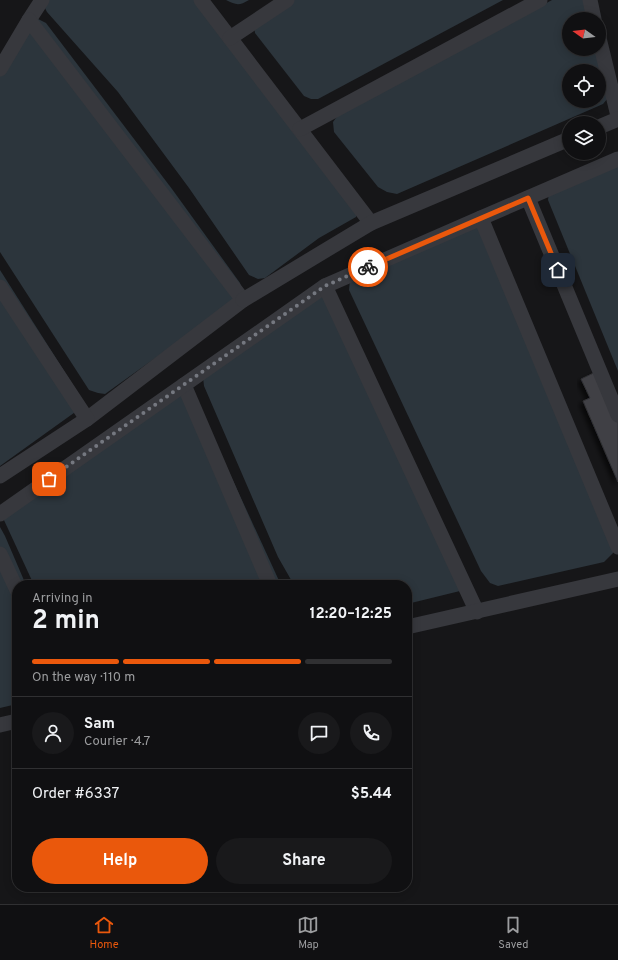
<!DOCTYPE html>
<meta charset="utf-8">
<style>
:root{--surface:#101012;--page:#19191b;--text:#f1f3f6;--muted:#9c9d9f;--line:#303032;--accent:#ea580c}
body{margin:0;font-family:Overpass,sans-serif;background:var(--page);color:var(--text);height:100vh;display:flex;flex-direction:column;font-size:15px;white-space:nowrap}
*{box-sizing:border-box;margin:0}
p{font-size:13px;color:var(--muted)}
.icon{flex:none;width:22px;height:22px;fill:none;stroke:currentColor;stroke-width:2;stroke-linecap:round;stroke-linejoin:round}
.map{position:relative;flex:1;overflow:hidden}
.drawer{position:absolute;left:12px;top:580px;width:400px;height:312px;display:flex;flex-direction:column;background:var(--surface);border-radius:16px;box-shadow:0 2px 10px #0003,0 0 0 1px var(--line)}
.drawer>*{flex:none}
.needle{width:26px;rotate:284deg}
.fabs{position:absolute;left:562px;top:12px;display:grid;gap:8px}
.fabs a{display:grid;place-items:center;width:44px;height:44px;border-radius:50%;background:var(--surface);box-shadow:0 2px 10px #0003,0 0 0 1px var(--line);font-size:20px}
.pin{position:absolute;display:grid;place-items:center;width:34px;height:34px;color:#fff;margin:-17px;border-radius:8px;box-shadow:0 2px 6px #0006}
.courier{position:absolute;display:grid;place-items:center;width:40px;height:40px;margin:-20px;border:3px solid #ea580c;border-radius:50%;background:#fff;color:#222;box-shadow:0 1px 5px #0007}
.summary em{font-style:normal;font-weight:700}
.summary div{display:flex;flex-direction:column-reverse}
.summary{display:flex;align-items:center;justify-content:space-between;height:68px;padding:0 20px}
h1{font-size:26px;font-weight:700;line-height:30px}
.bar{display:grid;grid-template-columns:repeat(4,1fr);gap:6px 4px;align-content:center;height:48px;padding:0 20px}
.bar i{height:5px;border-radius:3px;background:var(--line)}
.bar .active{background:var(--accent)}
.bar p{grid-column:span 4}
.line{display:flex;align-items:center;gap:10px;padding:0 20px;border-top:1px solid var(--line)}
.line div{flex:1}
.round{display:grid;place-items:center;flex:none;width:42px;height:42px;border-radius:21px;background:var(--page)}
.cta{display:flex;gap:8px;margin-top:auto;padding:8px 20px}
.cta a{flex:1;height:46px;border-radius:24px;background:var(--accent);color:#fff;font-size:16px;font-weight:700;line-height:46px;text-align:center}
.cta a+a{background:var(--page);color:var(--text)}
.dock{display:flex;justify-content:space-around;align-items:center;height:56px;border-top:1px solid var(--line);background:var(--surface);font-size:11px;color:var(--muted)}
.dock a{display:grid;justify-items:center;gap:2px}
.dock .active{color:var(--accent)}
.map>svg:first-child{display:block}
.water{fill:#2c353c;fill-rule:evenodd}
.building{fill:#404145;stroke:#303034;filter:url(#shadow)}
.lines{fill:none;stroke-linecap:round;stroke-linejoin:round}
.minor{stroke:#37383d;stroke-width:15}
.done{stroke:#757880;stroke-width:4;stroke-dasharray:0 7.2}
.route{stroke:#ea580c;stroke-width:5}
</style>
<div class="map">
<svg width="618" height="904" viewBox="0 0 618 904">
<defs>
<filter id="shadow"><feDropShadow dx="-3.5" dy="3.5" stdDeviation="2" flood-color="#0009"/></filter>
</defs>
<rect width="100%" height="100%" fill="#161618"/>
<g class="water">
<path d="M 43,0 L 204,0 L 357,211 L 356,217 L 319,238 L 265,278 L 258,279 L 249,275 L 189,188 L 118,92 L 47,12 L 42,2 Z"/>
<path d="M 226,0 L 249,0 C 239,6 236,5 226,0 Z"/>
<path d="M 284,0 L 503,0 L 318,99 L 311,99 L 304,96 L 255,33 L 254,26 Z"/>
<path d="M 552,0 L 589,0 L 594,19 L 569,19 L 569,49 L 599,49 L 608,98 L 603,104 L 397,194 L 387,192 L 378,187 L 334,132 L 333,122 L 338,115 ZM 569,71 L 599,71 L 599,101 L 569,101 Z"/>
<path d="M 38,19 L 46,23 L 172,189 L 240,283 L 242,290 L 239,298 L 105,394 L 98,393 L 89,390 L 0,252 L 0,66 Z"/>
<path d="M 618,161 L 618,371 L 548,200 L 549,192 Z"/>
<path d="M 474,218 L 615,545 L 613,553 L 604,562 L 498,586 L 490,583 L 481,571 L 349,290 L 350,280 Z"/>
<path d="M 0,270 L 80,396 L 78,410 L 0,466 Z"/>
<path d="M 326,291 L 460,591 L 407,604 L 407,585 L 294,585 L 278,557 L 204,386 L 203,377 Z"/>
<path d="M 174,388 L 195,398 L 281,585 L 34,585 L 3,518 Z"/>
<path d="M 0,527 L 5,536 L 26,585 L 17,585 L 17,704 L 0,708 Z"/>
</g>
<path class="building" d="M 600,370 L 618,412 L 618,482 L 583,401 L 590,398 L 581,379 Z"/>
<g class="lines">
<g class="minor">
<path d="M 201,0 L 371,223"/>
<path d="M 590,0 L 594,19"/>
<path d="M 29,20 L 42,0"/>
<path d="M 230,38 L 287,0"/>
<path d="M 599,38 L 618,116"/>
<path d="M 0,69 L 29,20 L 243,300 L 87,419"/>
<path d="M 599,127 L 618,119"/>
<path d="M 300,129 L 540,0"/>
<path d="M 528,198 L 618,415"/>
<path d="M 481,218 L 618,159"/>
<path d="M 0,287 L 87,419 L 0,476"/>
<path d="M 243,300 L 371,223 L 569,139"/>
<path d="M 184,385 L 270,585"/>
<path d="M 0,514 L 325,286"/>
<path d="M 0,554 L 17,590"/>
<path d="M 477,612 L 325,286 L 481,218 L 618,547"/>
<path d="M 407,627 L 618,579"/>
<path d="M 0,725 L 17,721"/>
</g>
</g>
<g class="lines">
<path class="done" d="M 49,479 L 325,286 L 368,267"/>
<path class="route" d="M 368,267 L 528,198 L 558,270"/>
</g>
</svg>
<div class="fabs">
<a><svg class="needle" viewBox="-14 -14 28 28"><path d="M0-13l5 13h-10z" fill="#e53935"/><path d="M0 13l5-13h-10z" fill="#9c9d9f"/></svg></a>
<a><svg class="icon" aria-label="locate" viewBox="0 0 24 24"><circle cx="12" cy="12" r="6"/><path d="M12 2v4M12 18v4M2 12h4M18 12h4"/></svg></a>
<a><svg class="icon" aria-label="layers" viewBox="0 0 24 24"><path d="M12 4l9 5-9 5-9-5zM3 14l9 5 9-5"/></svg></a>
</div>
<div class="pin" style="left:49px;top:479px;background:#ea580c"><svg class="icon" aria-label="bag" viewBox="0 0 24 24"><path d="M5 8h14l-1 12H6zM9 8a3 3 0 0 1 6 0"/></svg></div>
<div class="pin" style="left:558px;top:270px;background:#1f2937"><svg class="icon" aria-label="home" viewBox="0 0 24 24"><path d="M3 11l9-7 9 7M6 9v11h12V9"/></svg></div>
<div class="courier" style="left:368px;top:267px"><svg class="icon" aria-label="bike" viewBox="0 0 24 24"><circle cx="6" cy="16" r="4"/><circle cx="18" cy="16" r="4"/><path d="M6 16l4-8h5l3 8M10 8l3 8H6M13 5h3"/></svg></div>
<section class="drawer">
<div class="summary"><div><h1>2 min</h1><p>Arriving in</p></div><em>12:20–12:25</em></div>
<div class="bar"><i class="active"></i><i class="active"></i><i class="active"></i><i></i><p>On the way · 110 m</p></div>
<div class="line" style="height:72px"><a class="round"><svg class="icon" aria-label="person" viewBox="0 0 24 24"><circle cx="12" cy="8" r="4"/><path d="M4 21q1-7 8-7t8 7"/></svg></a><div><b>Sam</b><p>Courier · 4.7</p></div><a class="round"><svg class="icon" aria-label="chat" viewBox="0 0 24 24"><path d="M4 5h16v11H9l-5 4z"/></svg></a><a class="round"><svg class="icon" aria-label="phone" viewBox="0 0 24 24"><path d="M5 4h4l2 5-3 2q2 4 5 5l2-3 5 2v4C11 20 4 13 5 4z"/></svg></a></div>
<div class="line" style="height:52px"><div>Order #6337</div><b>$5.44</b></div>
<div class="cta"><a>Help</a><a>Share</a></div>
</section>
</div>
<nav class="dock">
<a class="active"><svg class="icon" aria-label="home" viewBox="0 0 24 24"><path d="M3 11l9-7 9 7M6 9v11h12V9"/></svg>Home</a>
<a><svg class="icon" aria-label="map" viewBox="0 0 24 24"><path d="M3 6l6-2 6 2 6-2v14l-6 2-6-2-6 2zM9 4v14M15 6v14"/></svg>Map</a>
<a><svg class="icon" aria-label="saved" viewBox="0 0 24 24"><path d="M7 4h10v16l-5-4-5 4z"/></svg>Saved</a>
</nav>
